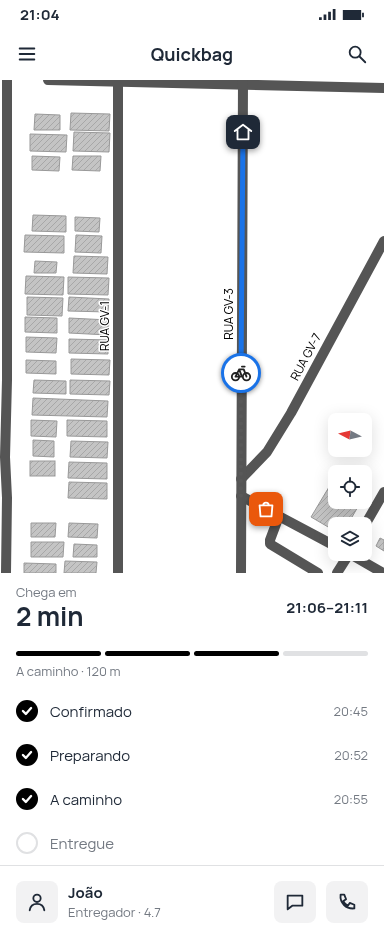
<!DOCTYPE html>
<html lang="pt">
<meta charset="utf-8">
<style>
:root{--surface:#fff;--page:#f2f2f3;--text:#1f2937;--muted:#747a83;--line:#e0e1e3;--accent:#000}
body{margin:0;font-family:Manrope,sans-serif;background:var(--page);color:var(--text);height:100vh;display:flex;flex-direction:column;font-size:15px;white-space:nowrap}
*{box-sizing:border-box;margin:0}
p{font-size:13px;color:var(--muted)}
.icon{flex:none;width:22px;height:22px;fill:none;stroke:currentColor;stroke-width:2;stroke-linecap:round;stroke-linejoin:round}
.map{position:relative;height:493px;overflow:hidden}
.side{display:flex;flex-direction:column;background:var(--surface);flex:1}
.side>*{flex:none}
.needle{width:26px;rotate:277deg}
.buttons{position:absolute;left:328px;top:333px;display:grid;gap:8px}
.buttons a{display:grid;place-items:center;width:44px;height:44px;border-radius:8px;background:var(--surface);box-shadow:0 4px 16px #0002;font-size:20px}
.pin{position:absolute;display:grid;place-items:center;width:34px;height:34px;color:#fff;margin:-17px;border-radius:8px;box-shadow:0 2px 6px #0006}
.courier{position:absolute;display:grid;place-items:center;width:40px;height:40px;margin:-20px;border:3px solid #1a73e8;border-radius:50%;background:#fff;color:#222;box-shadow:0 1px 5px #0007}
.summary em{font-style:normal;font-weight:700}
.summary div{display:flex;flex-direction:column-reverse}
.summary{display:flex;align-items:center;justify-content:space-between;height:68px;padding:0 16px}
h1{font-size:26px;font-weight:700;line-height:30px}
.bar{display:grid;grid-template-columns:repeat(4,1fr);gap:6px 4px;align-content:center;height:48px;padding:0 16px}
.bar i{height:5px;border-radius:3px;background:var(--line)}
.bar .selected{background:var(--accent)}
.bar p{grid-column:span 4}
.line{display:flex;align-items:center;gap:10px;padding:0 16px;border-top:1px solid var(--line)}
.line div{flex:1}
.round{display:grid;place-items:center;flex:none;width:42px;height:42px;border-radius:8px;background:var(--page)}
ol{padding:0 16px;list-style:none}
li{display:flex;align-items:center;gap:12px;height:44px}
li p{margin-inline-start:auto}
li .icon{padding:4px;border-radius:50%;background:var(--accent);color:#fff;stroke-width:4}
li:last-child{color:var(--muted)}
li i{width:22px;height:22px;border:2px solid var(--line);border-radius:50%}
.status{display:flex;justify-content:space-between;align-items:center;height:28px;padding:0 20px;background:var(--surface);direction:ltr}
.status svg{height:11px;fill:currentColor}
header{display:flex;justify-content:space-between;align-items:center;height:52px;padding:0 16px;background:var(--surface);font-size:18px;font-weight:700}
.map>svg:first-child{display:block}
.building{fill:url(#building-hatch);stroke:#999}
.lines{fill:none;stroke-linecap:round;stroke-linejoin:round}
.minor{stroke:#555;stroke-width:10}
.done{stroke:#595959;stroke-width:4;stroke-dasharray:0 7.2}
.route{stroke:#1a73e8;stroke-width:5}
.labels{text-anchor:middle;stroke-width:3;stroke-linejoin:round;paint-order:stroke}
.street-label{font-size:12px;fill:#000;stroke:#fff}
</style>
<div class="status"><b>21:04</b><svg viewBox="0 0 49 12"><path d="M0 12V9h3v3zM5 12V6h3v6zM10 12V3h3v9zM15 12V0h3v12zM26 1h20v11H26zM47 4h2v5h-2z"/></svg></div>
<header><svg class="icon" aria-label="menu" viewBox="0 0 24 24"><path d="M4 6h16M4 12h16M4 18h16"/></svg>Quickbag<svg class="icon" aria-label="search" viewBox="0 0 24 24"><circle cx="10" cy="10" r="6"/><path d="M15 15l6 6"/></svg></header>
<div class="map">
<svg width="384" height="493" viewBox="0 0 384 493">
<defs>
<pattern id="building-hatch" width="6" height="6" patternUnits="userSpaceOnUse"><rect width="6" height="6" fill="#c4c4c4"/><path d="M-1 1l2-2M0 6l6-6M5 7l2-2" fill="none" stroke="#a7a7a7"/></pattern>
</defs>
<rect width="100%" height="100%" fill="#fff"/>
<g class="building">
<path d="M 71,33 L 110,34 L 109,51 L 70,50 Z"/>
<path d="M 35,34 L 60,35 L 60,50 L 34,50 Z"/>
<path d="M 74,52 L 110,53 L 109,72 L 73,71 Z"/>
<path d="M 30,54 L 67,55 L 66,72 L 30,71 Z"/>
<path d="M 32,76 L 60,77 L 59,91 L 32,90 Z"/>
<path d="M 73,76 L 101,76 L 100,91 L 72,90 Z"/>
<path d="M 33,135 L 66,136 L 66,152 L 32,151 Z"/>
<path d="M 75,137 L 100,138 L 99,152 L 75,151 Z"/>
<path d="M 25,155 L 64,156 L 64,173 L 24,172 Z"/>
<path d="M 76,155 L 102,156 L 101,173 L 75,172 Z"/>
<path d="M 74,176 L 108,177 L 107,194 L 73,193 Z"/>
<path d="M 35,181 L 57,182 L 56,193 L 34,193 Z"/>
<path d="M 26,196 L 64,197 L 63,215 L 25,214 Z"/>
<path d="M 68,197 L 109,198 L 108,215 L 68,214 Z"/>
<path d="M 27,217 L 63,218 L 62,236 L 27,235 Z"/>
<path d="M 69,217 L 109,219 L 108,232 L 68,231 Z"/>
<path d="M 25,237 L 57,238 L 57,253 L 25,252 Z"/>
<path d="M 69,238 L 109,240 L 108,255 L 69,253 Z"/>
<path d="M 26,257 L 57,258 L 56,273 L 26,272 Z"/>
<path d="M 69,259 L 108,260 L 108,274 L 69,273 Z"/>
<path d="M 71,279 L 110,280 L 109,295 L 71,294 Z"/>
<path d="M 26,280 L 56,281 L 56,294 L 26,293 Z"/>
<path d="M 34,300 L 66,301 L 66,314 L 33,313 Z"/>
<path d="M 70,300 L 110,301 L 109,315 L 70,314 Z"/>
<path d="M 33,318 L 108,321 L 107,337 L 32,335 Z"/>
<path d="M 31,340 L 57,341 L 56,357 L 31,356 Z"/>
<path d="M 67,340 L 107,341 L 107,357 L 67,356 Z"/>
<path d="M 33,360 L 54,361 L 54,377 L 33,376 Z"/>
<path d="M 71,361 L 108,362 L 107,378 L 70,377 Z"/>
<rect x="30" y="381" width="25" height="15"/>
<path d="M 69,382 L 107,383 L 107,399 L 68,398 Z"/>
<path d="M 69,402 L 107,403 L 107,419 L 68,418 Z"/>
<path d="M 329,407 L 335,410 L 335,422 L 354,422 L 359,425 L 348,444 L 335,444 L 335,451 L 311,437 Z"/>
<path d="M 31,443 L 56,443 L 55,457 L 31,457 Z"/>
<path d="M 69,443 L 98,444 L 97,458 L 68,457 Z"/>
<path d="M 380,458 L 384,460 L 384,471 L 376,466 Z"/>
<path d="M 31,462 L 64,462 L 63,477 L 31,477 Z"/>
<path d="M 74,464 L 97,465 L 97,477 L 73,477 Z"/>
<path d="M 65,481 L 97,482 L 96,493 L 64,493 Z"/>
<path d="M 24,483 L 56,484 L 56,493 L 24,493 Z"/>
</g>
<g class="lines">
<g class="minor">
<path d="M 48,0 L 384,8"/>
<path d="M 241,399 L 267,372 L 291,333 L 384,161"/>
<path d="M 241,416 L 335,466"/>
<path d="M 279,436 L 270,460 L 270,464 L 318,493"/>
<path d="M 365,445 L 384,412"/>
<path d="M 350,474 L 383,493"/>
<path d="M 6,493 L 7,418 L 5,377 L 7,300 L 7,0"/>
<path d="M 118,493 L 118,0"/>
<path d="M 241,493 L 243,0"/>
<path d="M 337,493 L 349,474"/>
</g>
</g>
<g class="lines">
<path class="done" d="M 241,293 L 241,416 L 266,429"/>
<path class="route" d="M 241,293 L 243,52"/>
</g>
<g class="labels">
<g class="street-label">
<text transform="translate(229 234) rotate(-90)" y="4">RUA GV-3</text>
<text transform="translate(105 246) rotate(-90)" y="4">RUA GV-1</text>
<text transform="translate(306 277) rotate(-62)" y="4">RUA GV-7</text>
</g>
</g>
</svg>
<div class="buttons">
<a><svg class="needle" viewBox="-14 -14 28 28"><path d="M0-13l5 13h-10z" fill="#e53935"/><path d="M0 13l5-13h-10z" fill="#747a83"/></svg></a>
<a><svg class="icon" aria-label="locate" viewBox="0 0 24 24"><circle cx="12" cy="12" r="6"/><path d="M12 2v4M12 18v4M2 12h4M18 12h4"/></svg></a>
<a><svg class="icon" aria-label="layers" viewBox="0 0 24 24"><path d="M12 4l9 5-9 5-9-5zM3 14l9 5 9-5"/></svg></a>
</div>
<div class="pin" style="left:266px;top:429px;background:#ea580c"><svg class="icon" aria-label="bag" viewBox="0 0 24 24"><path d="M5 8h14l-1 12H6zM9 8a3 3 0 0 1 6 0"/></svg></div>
<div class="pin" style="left:243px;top:52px;background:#1f2937"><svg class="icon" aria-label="home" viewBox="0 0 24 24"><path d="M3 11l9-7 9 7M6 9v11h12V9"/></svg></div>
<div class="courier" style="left:241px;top:293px"><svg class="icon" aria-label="bike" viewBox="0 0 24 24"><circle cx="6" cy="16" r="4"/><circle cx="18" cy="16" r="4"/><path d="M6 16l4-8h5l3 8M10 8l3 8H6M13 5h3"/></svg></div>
</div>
<section class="side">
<div class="summary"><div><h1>2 min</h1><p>Chega em</p></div><em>21:06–21:11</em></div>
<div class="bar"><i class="selected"></i><i class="selected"></i><i class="selected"></i><i></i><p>A caminho · 120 m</p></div>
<ol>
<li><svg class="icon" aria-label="check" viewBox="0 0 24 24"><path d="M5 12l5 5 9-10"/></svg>Confirmado<p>20:45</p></li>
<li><svg class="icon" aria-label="check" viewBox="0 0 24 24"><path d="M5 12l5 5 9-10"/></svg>Preparando<p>20:52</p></li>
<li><svg class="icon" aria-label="check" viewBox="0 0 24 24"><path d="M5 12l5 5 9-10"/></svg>A caminho<p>20:55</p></li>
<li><i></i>Entregue</li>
</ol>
<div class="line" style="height:72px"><a class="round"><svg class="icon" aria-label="person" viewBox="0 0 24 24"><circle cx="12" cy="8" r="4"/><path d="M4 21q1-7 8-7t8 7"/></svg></a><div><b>João</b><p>Entregador · 4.7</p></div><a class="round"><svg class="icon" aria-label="chat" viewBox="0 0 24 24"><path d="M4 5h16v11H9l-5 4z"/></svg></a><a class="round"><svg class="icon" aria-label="phone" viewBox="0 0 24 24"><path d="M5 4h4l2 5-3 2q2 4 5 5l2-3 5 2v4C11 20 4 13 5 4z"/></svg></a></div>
</section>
